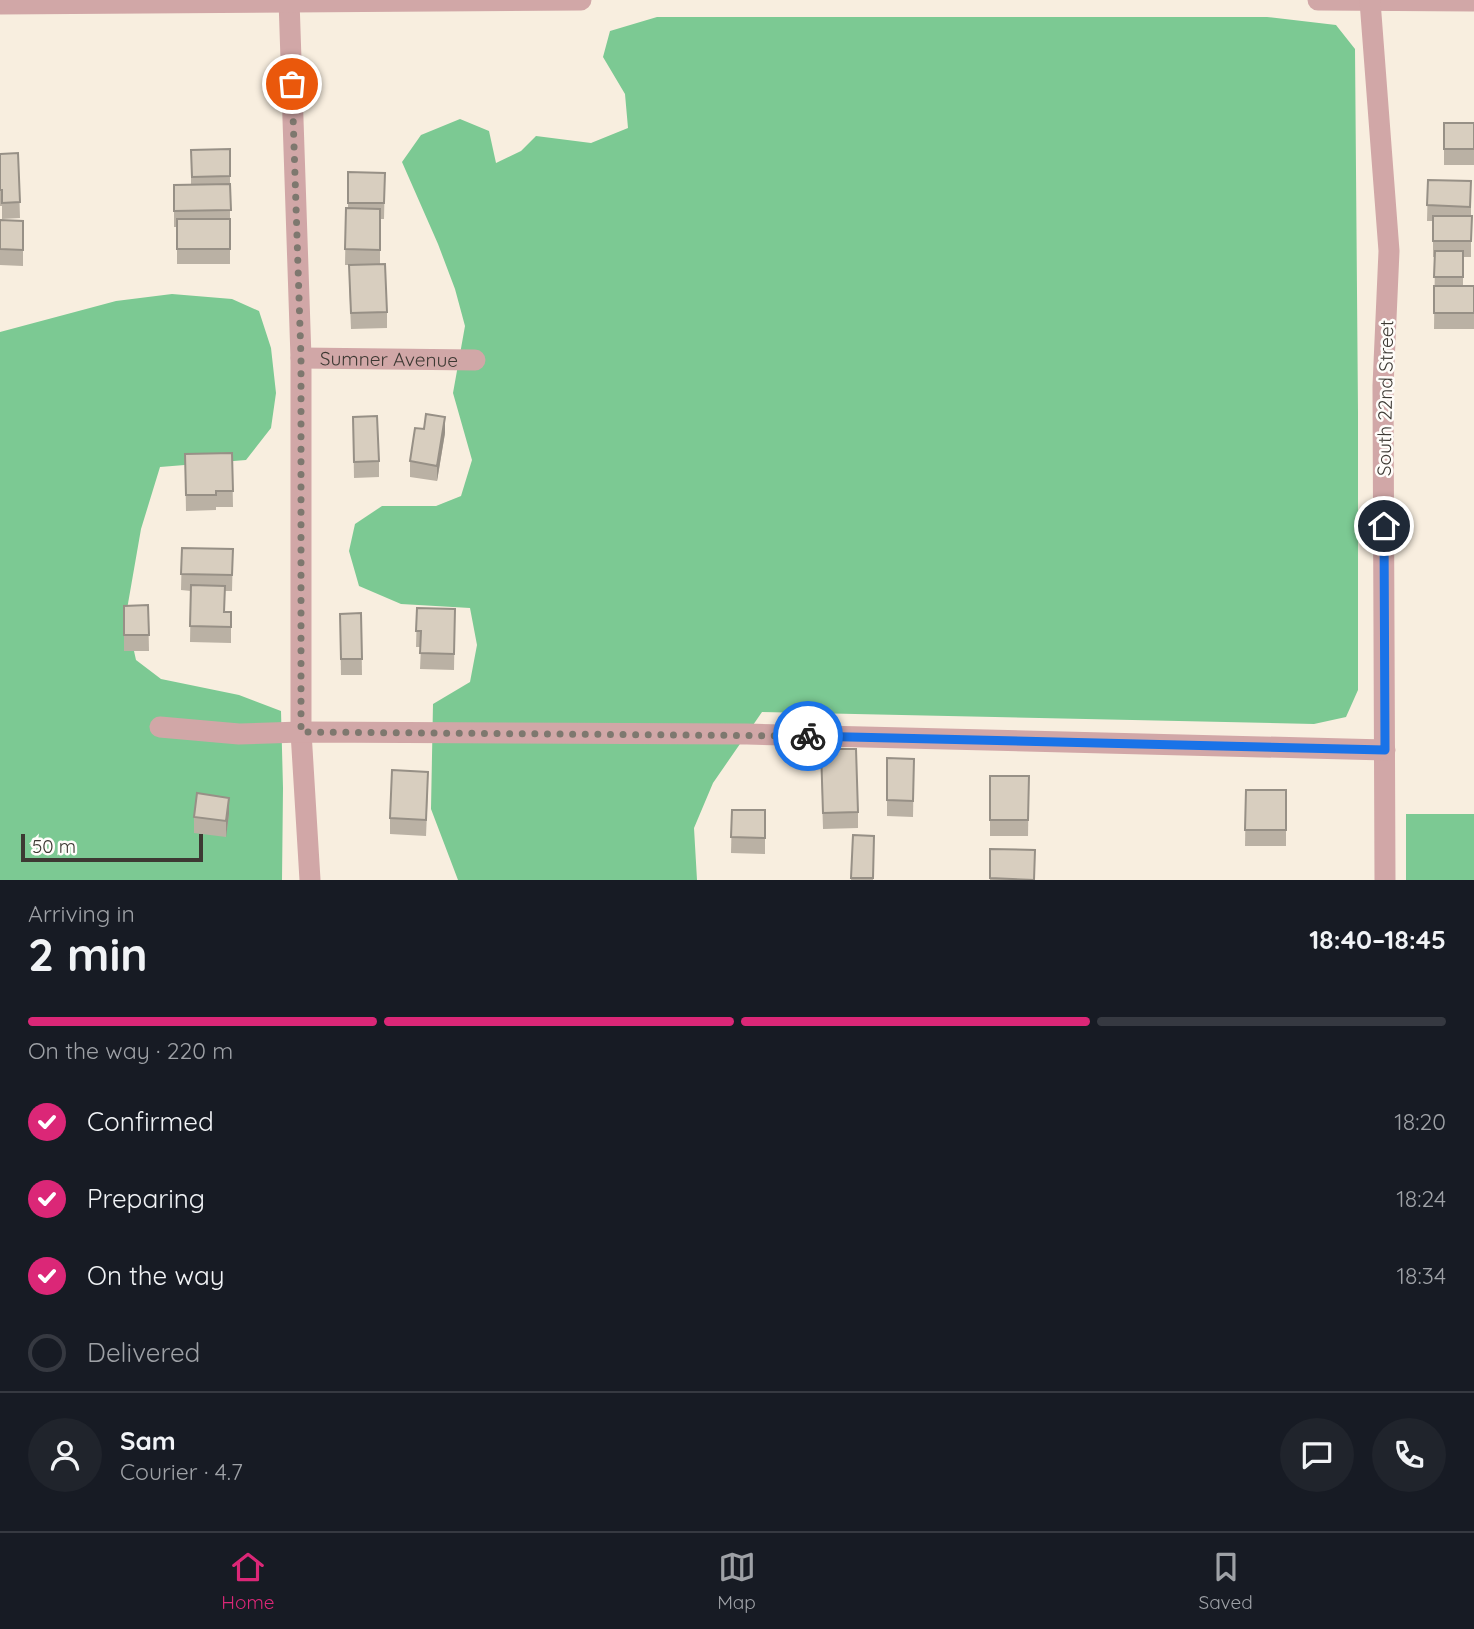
<!DOCTYPE html>
<meta charset="utf-8">
<style>
:root{--surface:#171b24;--page:#20242c;--text:#f1f3f6;--muted:#9ea1a6;--line:#363941;--accent:#db2777}
body{margin:0;font-family:Quicksand,sans-serif;background:var(--page);color:var(--text);height:100vh;display:flex;flex-direction:column;font-size:26px;white-space:nowrap}
*{box-sizing:border-box;margin:0}
p{font-size:23px;color:var(--muted)}
.icon{flex:none;width:38px;height:38px;fill:none;stroke:currentColor;stroke-width:2;stroke-linecap:round;stroke-linejoin:round}
.map{position:relative;height:880px;overflow:hidden}
.drawer{display:flex;flex-direction:column;background:var(--surface);flex:1}
.drawer>*{flex:none}
.scale{position:absolute;left:21px;bottom:18px;width:182px;box-sizing:border-box;padding-left:7px;border:4px solid #3d3933;border-top:0;font-size:19px;line-height:24px;white-space:nowrap;color:#3d3933;-webkit-text-stroke:5px #fffdfa;paint-order:stroke}
.pin{position:absolute;display:grid;place-items:center;width:60px;height:60px;color:#fff;margin:-30px;border:4px solid #fff;border-radius:50%;box-shadow:0 2px 7px #0007}
.courier{position:absolute;display:grid;place-items:center;width:70px;height:70px;margin:-35px;border:5px solid #1a73e8;border-radius:50%;background:#fff;color:#222;box-shadow:0 2px 9px #0007}
.head em{font-style:normal;font-weight:700}
.head div{display:flex;flex-direction:column-reverse}
.head{display:flex;align-items:center;justify-content:space-between;height:119px;padding:0 28px}
h1{font-size:46px;font-weight:700;line-height:52px}
.bar{display:grid;grid-template-columns:repeat(4,1fr);gap:10px 7px;align-content:center;height:84px;padding:0 28px}
.bar i{height:9px;border-radius:5px;background:var(--line)}
.bar .active{background:var(--accent)}
.bar p{grid-column:span 4}
.line{display:flex;align-items:center;gap:18px;padding:0 28px;border-top:2px solid var(--line)}
.line div{flex:1}
.round{display:grid;place-items:center;flex:none;width:74px;height:74px;border-radius:37px;background:var(--page)}
ol{padding:0 28px;list-style:none}
li{display:flex;align-items:center;gap:21px;height:77px}
li p{margin-inline-start:auto}
li .icon{padding:7px;border-radius:50%;background:var(--accent);color:#fff;stroke-width:4}
li:last-child{color:var(--muted)}
li i{width:38px;height:38px;border:4px solid var(--line);border-radius:50%}
.dock{display:flex;justify-content:space-around;align-items:center;height:98px;border-top:2px solid var(--line);background:var(--surface);font-size:19px;color:var(--muted)}
.dock a{display:grid;justify-items:center;gap:4px}
.dock .active{color:var(--accent)}
.map>svg:first-child{display:block}
.forest{fill:#7cc993}
.lines{fill:none;stroke-linecap:round;stroke-linejoin:round}
.minor{stroke:#d1a7a7;stroke-width:21}
.wall{fill:#bab1a4}
.shaded-wall{fill:#979086}
.building{fill:#d8cebf;stroke:#979086;stroke-width:2}
.done{stroke:#7e786f;stroke-width:7;stroke-dasharray:0 12.6}
.route{stroke:#1a73e8;stroke-width:9}
.labels{text-anchor:middle;stroke-width:5;stroke-linejoin:round;paint-order:stroke}
.street-label{font-size:19px;fill:#3d3933;stroke:#fffdfa}
</style>
<div class="map">
<svg width="1474" height="880" viewBox="0 0 1474 880">
<rect width="100%" height="100%" fill="#f8eedf"/>
<g class="forest">
<path d="M 657,17 L 1267,17 L 1336,25 L 1355,49 L 1358,413 L 1358,690 L 1346,717 L 1314,724 L 762,712 L 713,783 L 694,828 L 697,880 L 458,880 L 431,809 L 433,704 L 470,682 L 477,645 L 470,608 L 401,604 L 359,586 L 349,551 L 355,524 L 382,506 L 436,506 L 461,496 L 472,460 L 453,393 L 465,326 L 455,289 L 438,244 L 402,162 L 421,135 L 460,119 L 489,131 L 496,163 L 521,151 L 536,136 L 591,143 L 628,128 L 625,94 L 603,57 L 610,31 Z"/>
<path d="M 172,294 L 232,299 L 259,311 L 271,348 L 276,393 L 271,428 L 246,460 L 160,467 L 141,529 L 126,615 L 136,660 L 161,679 L 239,695 L 281,711 L 283,788 L 282,880 L 0,880 L 0,332 L 116,301 Z"/>
<rect x="1406" y="814" width="68" height="66"/>
</g>
<g class="lines">
<g class="minor">
<path d="M 289,0 L 301,358 L 301,732 L 310,880"/>
<path d="M 1318,0 L 1474,1"/>
<path d="M 1370,1 L 1389,251 L 1383,386 L 1385,880"/>
<path d="M 0,4 L 581,0"/>
<path id="s1" d="M 301,358 L 475,360"/>
<path d="M 160,727 L 239,734 L 301,732 L 747,734 L 1385,750"/>
</g>
</g>
<g class="wall">
<rect x="1444" y="123" width="30" height="42"/>
<path d="M 230,149 L 230,264 L 177,264 L 177,227 L 174,227 L 174,185 L 191,184 L 191,150 Z"/>
<path d="M 18,153 L 20,218 L 2,219 L 2,206 L 0,206 L 0,154 Z"/>
<path d="M 348,172 L 385,173 L 384,219 L 380,219 L 380,264 L 387,312 L 387,328 L 351,329 L 349,281 L 350,265 L 345,265 L 346,208 L 348,208 Z"/>
<path d="M 1428,180 L 1471,181 L 1471,257 L 1463,257 L 1463,286 L 1474,286 L 1474,329 L 1434,329 L 1435,257 L 1433,257 L 1433,221 L 1427,221 Z"/>
<path d="M 0,220 L 23,221 L 23,266 L 0,265 Z"/>
<path d="M 353,417 L 379,461 L 379,477 L 354,478 Z"/>
<path d="M 445,433 L 437,481 L 410,477 L 410,461 Z"/>
<path d="M 232,453 L 233,507 L 216,507 L 216,510 L 186,511 L 185,454 Z"/>
<path d="M 182,548 L 233,549 L 232,591 L 225,591 L 224,612 L 231,612 L 231,643 L 190,642 L 191,591 L 181,590 Z"/>
<path d="M 148,605 L 149,651 L 124,651 L 124,606 Z"/>
<path d="M 417,608 L 455,609 L 454,670 L 420,669 L 421,647 L 416,647 Z"/>
<path d="M 361,613 L 362,675 L 341,675 L 340,614 Z"/>
<path d="M 887,758 L 914,759 L 913,817 L 887,816 Z"/>
<path d="M 821,765 L 858,812 L 858,828 L 823,829 Z"/>
<path d="M 990,776 L 1029,776 L 1028,836 L 990,836 Z"/>
<path d="M 428,788 L 426,836 L 390,834 L 390,818 Z"/>
<path d="M 1246,790 L 1286,790 L 1286,846 L 1245,846 Z"/>
<path d="M 732,810 L 765,810 L 765,854 L 731,853 Z"/>
<path d="M 229,814 L 226,837 L 194,833 L 194,817 Z"/>
<path d="M 853,835 L 874,852 L 873,880 L 851,880 Z"/>
<path d="M 990,849 L 1035,880 L 990,880 Z"/>
</g>
<g class="shaded-wall">
<path d="M 445,417 L 445,433 L 437,481 L 437,466 Z"/>
<path d="M 229,798 L 229,814 L 226,837 L 226,821 Z"/>
</g>
<g class="building">
<rect x="1444" y="123" width="30" height="26"/>
<path d="M 230,149 L 230,176 L 192,177 L 191,150 Z"/>
<path d="M 18,153 L 20,202 L 2,203 L 2,190 L 0,190 L 0,154 Z"/>
<path d="M 348,172 L 385,173 L 384,203 L 348,203 Z"/>
<path d="M 1428,180 L 1471,181 L 1470,207 L 1427,205 Z"/>
<path d="M 230,184 L 231,210 L 174,211 L 174,185 Z"/>
<path d="M 346,208 L 380,209 L 380,250 L 345,249 Z"/>
<path d="M 1433,216 L 1472,216 L 1471,241 L 1433,241 Z"/>
<rect x="177" y="219" width="53" height="30"/>
<path d="M 0,220 L 23,221 L 23,250 L 0,249 Z"/>
<path d="M 1435,251 L 1463,251 L 1463,277 L 1434,277 Z"/>
<path d="M 385,264 L 387,312 L 351,313 L 349,265 Z"/>
<rect x="1434" y="286" width="40" height="27"/>
<path d="M 426,414 L 445,417 L 437,466 L 410,461 L 415,428 L 424,429 Z"/>
<path d="M 377,416 L 379,461 L 354,462 L 353,417 Z"/>
<path d="M 232,453 L 233,491 L 216,491 L 216,495 L 186,495 L 185,454 Z"/>
<path d="M 182,548 L 233,549 L 232,575 L 181,574 Z"/>
<path d="M 191,585 L 225,586 L 224,612 L 231,612 L 231,627 L 190,626 Z"/>
<path d="M 148,605 L 149,635 L 124,635 L 124,606 Z"/>
<path d="M 417,608 L 455,609 L 454,654 L 420,653 L 421,631 L 416,631 Z"/>
<path d="M 361,613 L 362,659 L 341,659 L 340,614 Z"/>
<path d="M 821,749 L 856,749 L 858,812 L 823,813 Z"/>
<path d="M 887,758 L 914,759 L 913,801 L 887,800 Z"/>
<path d="M 392,770 L 428,772 L 426,820 L 390,818 Z"/>
<path d="M 990,776 L 1029,776 L 1028,820 L 990,820 Z"/>
<path d="M 1246,790 L 1286,790 L 1286,830 L 1245,830 Z"/>
<path d="M 197,793 L 229,798 L 226,821 L 194,817 Z"/>
<path d="M 732,810 L 765,810 L 765,838 L 731,837 Z"/>
<path d="M 853,835 L 874,836 L 873,878 L 851,878 Z"/>
<path d="M 990,849 L 1035,850 L 1034,880 L 990,878 Z"/>
</g>
<g class="lines">
<path class="done" d="M 292,84 L 301,358 L 301,732 L 808,736"/>
<path class="route" d="M 808,736 L 1385,750 L 1384,526"/>
</g>
<g class="labels">
<g class="street-label">
<text dy="7" stroke="none"><textPath href="#s1" startOffset="88">Sumner Avenue</textPath></text>
<text transform="translate(1385 398) rotate(-89)" y="7">South 22nd Street</text>
</g>
</g>
</svg>
<div class="scale">50 m</div>
<div class="pin" style="left:292px;top:84px;background:#ea580c"><svg class="icon" aria-label="bag" viewBox="0 0 24 24"><path d="M5 8h14l-1 12H6zM9 8a3 3 0 0 1 6 0"/></svg></div>
<div class="pin" style="left:1384px;top:526px;background:#1f2937"><svg class="icon" aria-label="home" viewBox="0 0 24 24"><path d="M3 11l9-7 9 7M6 9v11h12V9"/></svg></div>
<div class="courier" style="left:808px;top:736px"><svg class="icon" aria-label="bike" viewBox="0 0 24 24"><circle cx="6" cy="16" r="4"/><circle cx="18" cy="16" r="4"/><path d="M6 16l4-8h5l3 8M10 8l3 8H6M13 5h3"/></svg></div>
</div>
<section class="drawer">
<div class="head"><div><h1>2 min</h1><p>Arriving in</p></div><em>18:40–18:45</em></div>
<div class="bar"><i class="active"></i><i class="active"></i><i class="active"></i><i></i><p>On the way · 220 m</p></div>
<ol>
<li><svg class="icon" aria-label="check" viewBox="0 0 24 24"><path d="M5 12l5 5 9-10"/></svg>Confirmed<p>18:20</p></li>
<li><svg class="icon" aria-label="check" viewBox="0 0 24 24"><path d="M5 12l5 5 9-10"/></svg>Preparing<p>18:24</p></li>
<li><svg class="icon" aria-label="check" viewBox="0 0 24 24"><path d="M5 12l5 5 9-10"/></svg>On the way<p>18:34</p></li>
<li><i></i>Delivered</li>
</ol>
<div class="line" style="height:126px"><a class="round"><svg class="icon" aria-label="person" viewBox="0 0 24 24"><circle cx="12" cy="8" r="4"/><path d="M4 21q1-7 8-7t8 7"/></svg></a><div><b>Sam</b><p>Courier · 4.7</p></div><a class="round"><svg class="icon" aria-label="chat" viewBox="0 0 24 24"><path d="M4 5h16v11H9l-5 4z"/></svg></a><a class="round"><svg class="icon" aria-label="phone" viewBox="0 0 24 24"><path d="M5 4h4l2 5-3 2q2 4 5 5l2-3 5 2v4C11 20 4 13 5 4z"/></svg></a></div>
</section>
<nav class="dock">
<a class="active"><svg class="icon" aria-label="home" viewBox="0 0 24 24"><path d="M3 11l9-7 9 7M6 9v11h12V9"/></svg>Home</a>
<a><svg class="icon" aria-label="map" viewBox="0 0 24 24"><path d="M3 6l6-2 6 2 6-2v14l-6 2-6-2-6 2zM9 4v14M15 6v14"/></svg>Map</a>
<a><svg class="icon" aria-label="saved" viewBox="0 0 24 24"><path d="M7 4h10v16l-5-4-5 4z"/></svg>Saved</a>
</nav>
